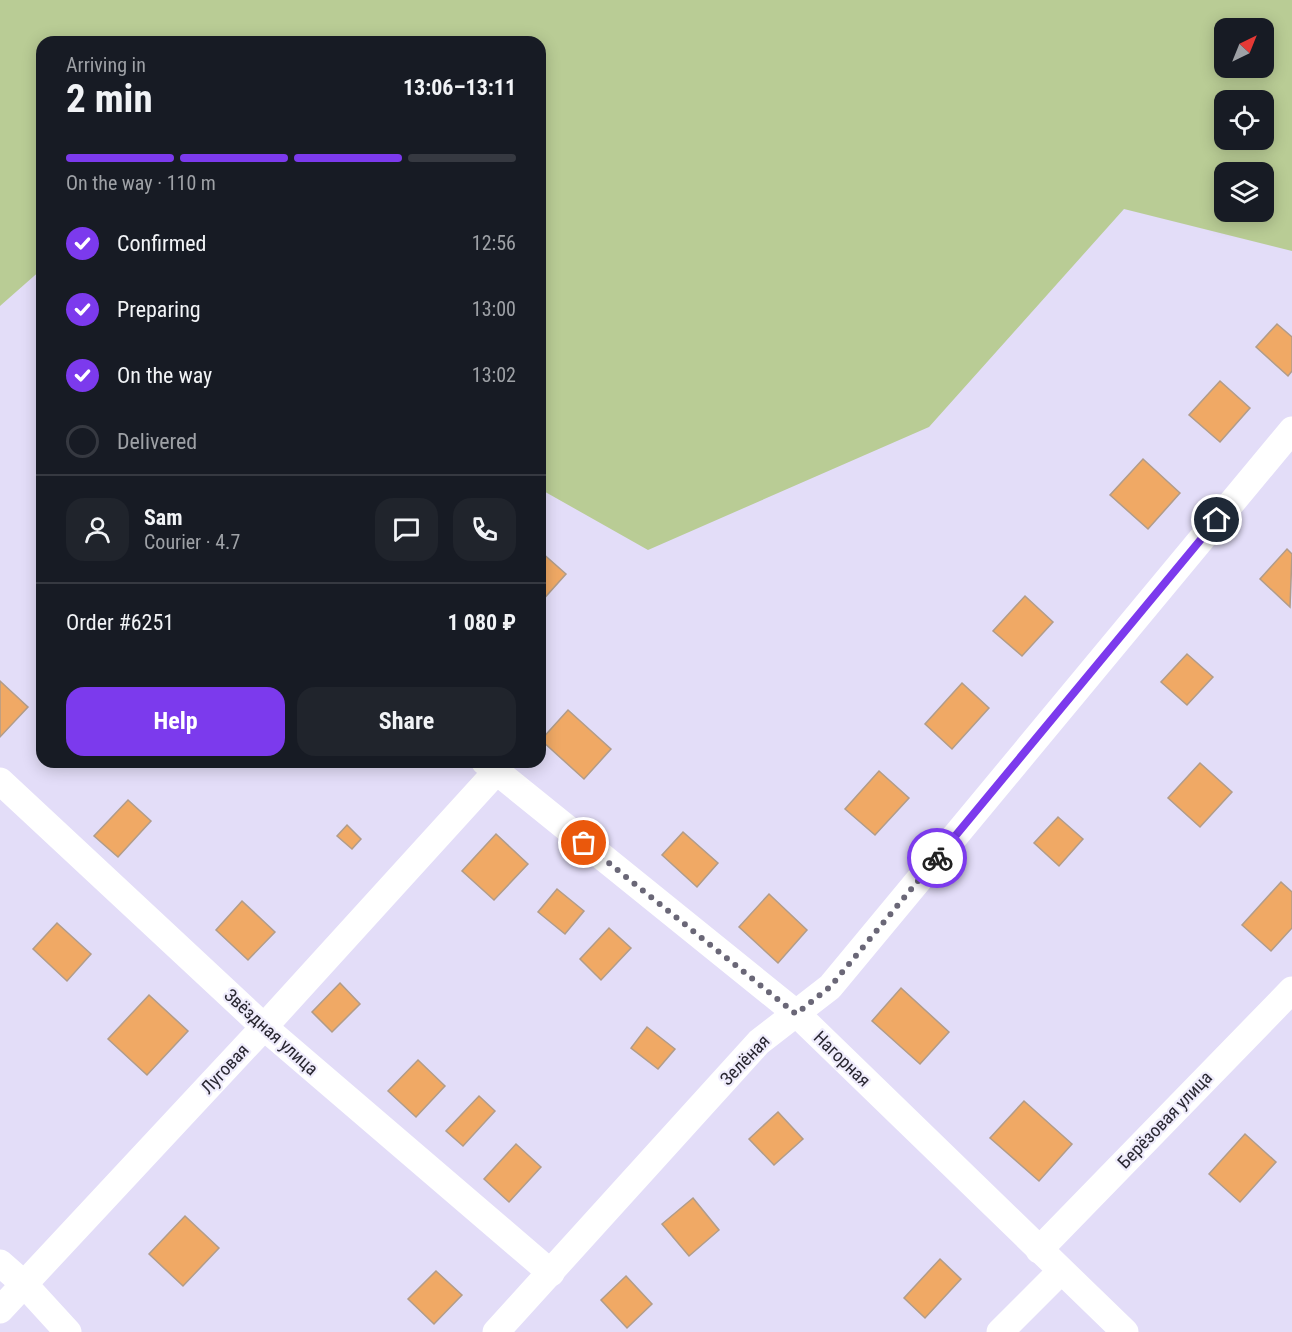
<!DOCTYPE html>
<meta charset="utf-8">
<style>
:root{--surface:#171b24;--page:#20242c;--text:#f1f3f6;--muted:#9ea1a6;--line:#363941;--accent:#7c3aed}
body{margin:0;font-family:"Roboto Condensed",sans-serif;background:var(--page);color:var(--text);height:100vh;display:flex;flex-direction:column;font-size:22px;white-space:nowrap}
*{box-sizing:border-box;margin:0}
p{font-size:20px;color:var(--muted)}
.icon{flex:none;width:33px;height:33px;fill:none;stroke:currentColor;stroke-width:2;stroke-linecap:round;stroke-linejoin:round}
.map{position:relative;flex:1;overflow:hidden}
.sheet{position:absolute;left:36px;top:36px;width:510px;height:732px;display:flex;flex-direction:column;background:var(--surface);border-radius:18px;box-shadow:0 3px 15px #0003}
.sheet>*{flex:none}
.needle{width:39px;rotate:43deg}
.tools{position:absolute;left:1214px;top:18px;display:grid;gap:12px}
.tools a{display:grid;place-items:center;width:60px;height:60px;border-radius:12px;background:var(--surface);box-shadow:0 3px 15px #0003;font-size:30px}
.pin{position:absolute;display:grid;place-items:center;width:51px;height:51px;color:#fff;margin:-26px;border:3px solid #fff;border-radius:50%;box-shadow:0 2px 6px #0007}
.courier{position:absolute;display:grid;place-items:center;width:60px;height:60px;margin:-30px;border:4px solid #7c3aed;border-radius:50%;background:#fff;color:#222;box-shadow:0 2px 8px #0007}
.summary em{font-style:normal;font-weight:700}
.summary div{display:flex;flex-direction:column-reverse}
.summary{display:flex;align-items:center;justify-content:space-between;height:102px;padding:0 30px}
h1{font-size:39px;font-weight:700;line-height:45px}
.bar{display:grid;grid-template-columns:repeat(4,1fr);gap:9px 6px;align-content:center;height:72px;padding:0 30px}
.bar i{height:8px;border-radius:4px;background:var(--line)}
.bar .selected{background:var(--accent)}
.bar p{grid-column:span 4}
.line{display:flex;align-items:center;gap:15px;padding:0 30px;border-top:2px solid var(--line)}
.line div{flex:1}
.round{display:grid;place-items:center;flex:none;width:63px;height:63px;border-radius:18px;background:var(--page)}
ol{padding:0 30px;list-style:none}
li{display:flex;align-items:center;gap:18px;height:66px}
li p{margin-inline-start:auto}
li .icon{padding:6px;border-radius:50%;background:var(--accent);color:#fff;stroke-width:4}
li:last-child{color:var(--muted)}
li i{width:33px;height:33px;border:3px solid var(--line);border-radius:50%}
.cta{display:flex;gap:12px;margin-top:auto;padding:12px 30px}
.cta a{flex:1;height:69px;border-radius:18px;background:var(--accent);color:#fff;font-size:24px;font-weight:700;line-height:69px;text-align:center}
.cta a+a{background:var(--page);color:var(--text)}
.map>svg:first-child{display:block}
.green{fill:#b9cc95;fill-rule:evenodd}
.building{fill:#f0a965;stroke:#b19c89;stroke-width:1.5}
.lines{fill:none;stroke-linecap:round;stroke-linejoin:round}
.street{stroke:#fff;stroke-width:27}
.done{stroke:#6a6777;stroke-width:6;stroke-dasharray:0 10.8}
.route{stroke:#7c3aed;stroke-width:8}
.labels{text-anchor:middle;stroke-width:4.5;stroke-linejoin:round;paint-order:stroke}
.street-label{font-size:18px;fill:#292731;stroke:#efecfc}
</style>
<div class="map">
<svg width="1292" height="1332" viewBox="0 0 1292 1332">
<rect width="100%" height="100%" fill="#e3ddf8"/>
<path class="green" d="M 0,0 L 1292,0 L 1292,251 L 1124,209 L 929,427 L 648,550 L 540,489 L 540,42 L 42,42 L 42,269 L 0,306 ZM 1224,28 L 1263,28 L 1263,68 L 1224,68 ZM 1224,100 L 1263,100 L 1263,140 L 1224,140 ZM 1224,172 L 1263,172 L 1263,212 L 1224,212 Z"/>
<g class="building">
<path d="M 1277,324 L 1292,337 L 1292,371 L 1288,376 L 1256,347 Z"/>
<path d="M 1220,381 L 1250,408 L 1220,442 L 1189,415 Z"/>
<path d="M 1143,459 L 1180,493 L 1148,529 L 1110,495 Z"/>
<path d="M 1287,549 L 1292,554 L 1290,607 L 1260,579 Z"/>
<path d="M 540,551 L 566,574 L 540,603 Z"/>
<path d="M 1025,596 L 1053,622 L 1022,656 L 993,631 Z"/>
<path d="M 1187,654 L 1213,677 L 1187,705 L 1161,682 Z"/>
<path d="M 0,681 L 28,707 L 0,737 Z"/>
<path d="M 962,683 L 989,708 L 952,749 L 925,724 Z"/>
<path d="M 568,710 L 611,749 L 584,779 L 541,740 Z"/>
<path d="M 1200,763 L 1232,792 L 1200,827 L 1168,798 Z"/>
<path d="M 879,771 L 909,798 L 875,835 L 845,809 Z"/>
<path d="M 128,800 L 151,821 L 118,857 L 94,836 Z"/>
<path d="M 1058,817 L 1083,839 L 1059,866 L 1034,843 Z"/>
<path d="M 347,825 L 361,839 L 352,849 L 337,836 Z"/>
<path d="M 683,832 L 718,863 L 697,887 L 662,855 Z"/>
<path d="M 496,834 L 528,864 L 494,900 L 462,871 Z"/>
<path d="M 1281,882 L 1292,892 L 1292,928 L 1271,951 L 1242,925 Z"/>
<path d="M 557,889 L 584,911 L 565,934 L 538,912 Z"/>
<path d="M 769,894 L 807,930 L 778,963 L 739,927 Z"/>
<path d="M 242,901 L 275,932 L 248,960 L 216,930 Z"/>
<path d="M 57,923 L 91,954 L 67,981 L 33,949 Z"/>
<path d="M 609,928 L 631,948 L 601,980 L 580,959 Z"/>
<path d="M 340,983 L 360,1004 L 332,1032 L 312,1012 Z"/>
<path d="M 901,988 L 949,1032 L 920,1064 L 872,1021 Z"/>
<path d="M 149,995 L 188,1031 L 147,1075 L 108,1039 Z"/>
<path d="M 647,1027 L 675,1049 L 658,1069 L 631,1048 Z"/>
<path d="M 418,1060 L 445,1086 L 416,1117 L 388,1091 Z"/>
<path d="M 479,1096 L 495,1111 L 463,1146 L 446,1131 Z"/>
<path d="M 1024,1101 L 1072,1144 L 1039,1181 L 990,1138 Z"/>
<path d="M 778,1112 L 803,1139 L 774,1165 L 749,1139 Z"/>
<path d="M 1245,1134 L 1276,1162 L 1240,1202 L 1209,1174 Z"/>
<path d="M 516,1144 L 541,1167 L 509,1202 L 484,1179 Z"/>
<path d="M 693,1198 L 719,1230 L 689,1256 L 662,1224 Z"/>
<path d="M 185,1216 L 219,1248 L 183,1286 L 149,1254 Z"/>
<path d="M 940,1259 L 961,1279 L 925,1318 L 904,1298 Z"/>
<path d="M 436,1271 L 462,1295 L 434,1324 L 408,1299 Z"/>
<path d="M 626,1276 L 652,1304 L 627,1328 L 601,1300 Z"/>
</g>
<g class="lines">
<g class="street">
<path d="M 485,762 L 797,1014 L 1125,1332"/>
<path d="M 0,781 L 264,1027 L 551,1273"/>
<path d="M 1039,1250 L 1292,990"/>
<path d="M 0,1263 L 24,1284 L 68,1332"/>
<path d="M 0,1310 L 264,1027 L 496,772"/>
<path d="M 496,1332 L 759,1042 L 830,987 L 1292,430"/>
<path d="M 1000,1332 L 1061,1271"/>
</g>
</g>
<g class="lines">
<path class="done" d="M 584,843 L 796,1014 L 830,987 L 937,858"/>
<path class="route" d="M 937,858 L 1217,520"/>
</g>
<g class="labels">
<g class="street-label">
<text transform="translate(271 1032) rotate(42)" y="6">Звёздная улица</text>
<text transform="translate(842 1059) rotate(44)" y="6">Нагорная</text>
<text transform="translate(745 1060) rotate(-46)" y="6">Зелёная</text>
<text transform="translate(225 1069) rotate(-47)" y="6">Луговая</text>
<text transform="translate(1165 1120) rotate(-46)" y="6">Берёзовая улица</text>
</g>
</g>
</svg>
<div class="tools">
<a><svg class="needle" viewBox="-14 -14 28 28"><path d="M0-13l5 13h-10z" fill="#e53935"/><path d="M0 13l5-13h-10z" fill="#9ea1a6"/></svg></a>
<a><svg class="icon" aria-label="locate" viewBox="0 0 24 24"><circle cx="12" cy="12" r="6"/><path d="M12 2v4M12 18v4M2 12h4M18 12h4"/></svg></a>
<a><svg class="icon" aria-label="layers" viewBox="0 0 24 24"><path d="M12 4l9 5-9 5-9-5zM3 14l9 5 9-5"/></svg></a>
</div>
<div class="pin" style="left:584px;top:843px;background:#ea580c"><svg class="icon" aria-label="bag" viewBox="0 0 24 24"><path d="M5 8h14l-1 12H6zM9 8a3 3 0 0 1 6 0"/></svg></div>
<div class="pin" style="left:1217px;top:520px;background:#1f2937"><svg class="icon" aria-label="home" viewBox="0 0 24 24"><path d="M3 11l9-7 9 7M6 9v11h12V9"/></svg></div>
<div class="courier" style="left:937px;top:858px"><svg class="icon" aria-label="bike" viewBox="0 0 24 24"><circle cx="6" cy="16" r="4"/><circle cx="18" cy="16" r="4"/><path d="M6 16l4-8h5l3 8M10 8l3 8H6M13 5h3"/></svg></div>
<section class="sheet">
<div class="summary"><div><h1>2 min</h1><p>Arriving in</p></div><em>13:06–13:11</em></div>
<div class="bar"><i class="selected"></i><i class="selected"></i><i class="selected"></i><i></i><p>On the way · 110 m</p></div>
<ol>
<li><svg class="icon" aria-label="check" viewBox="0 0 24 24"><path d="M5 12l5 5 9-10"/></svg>Confirmed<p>12:56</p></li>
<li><svg class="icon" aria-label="check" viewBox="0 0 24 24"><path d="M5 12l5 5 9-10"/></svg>Preparing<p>13:00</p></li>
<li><svg class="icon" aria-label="check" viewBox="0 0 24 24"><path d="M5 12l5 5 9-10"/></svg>On the way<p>13:02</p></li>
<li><i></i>Delivered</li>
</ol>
<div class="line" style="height:108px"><a class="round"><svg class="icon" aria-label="person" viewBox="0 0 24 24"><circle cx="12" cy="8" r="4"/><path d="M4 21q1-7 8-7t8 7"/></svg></a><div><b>Sam</b><p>Courier · 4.7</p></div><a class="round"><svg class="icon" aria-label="chat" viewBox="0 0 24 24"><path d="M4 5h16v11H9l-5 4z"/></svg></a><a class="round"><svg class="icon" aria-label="phone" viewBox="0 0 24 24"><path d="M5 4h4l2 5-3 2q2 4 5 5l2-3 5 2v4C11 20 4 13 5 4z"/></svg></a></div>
<div class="line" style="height:78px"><div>Order #6251</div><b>1 080 ₽</b></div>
<div class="cta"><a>Help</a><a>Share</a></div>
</section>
</div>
